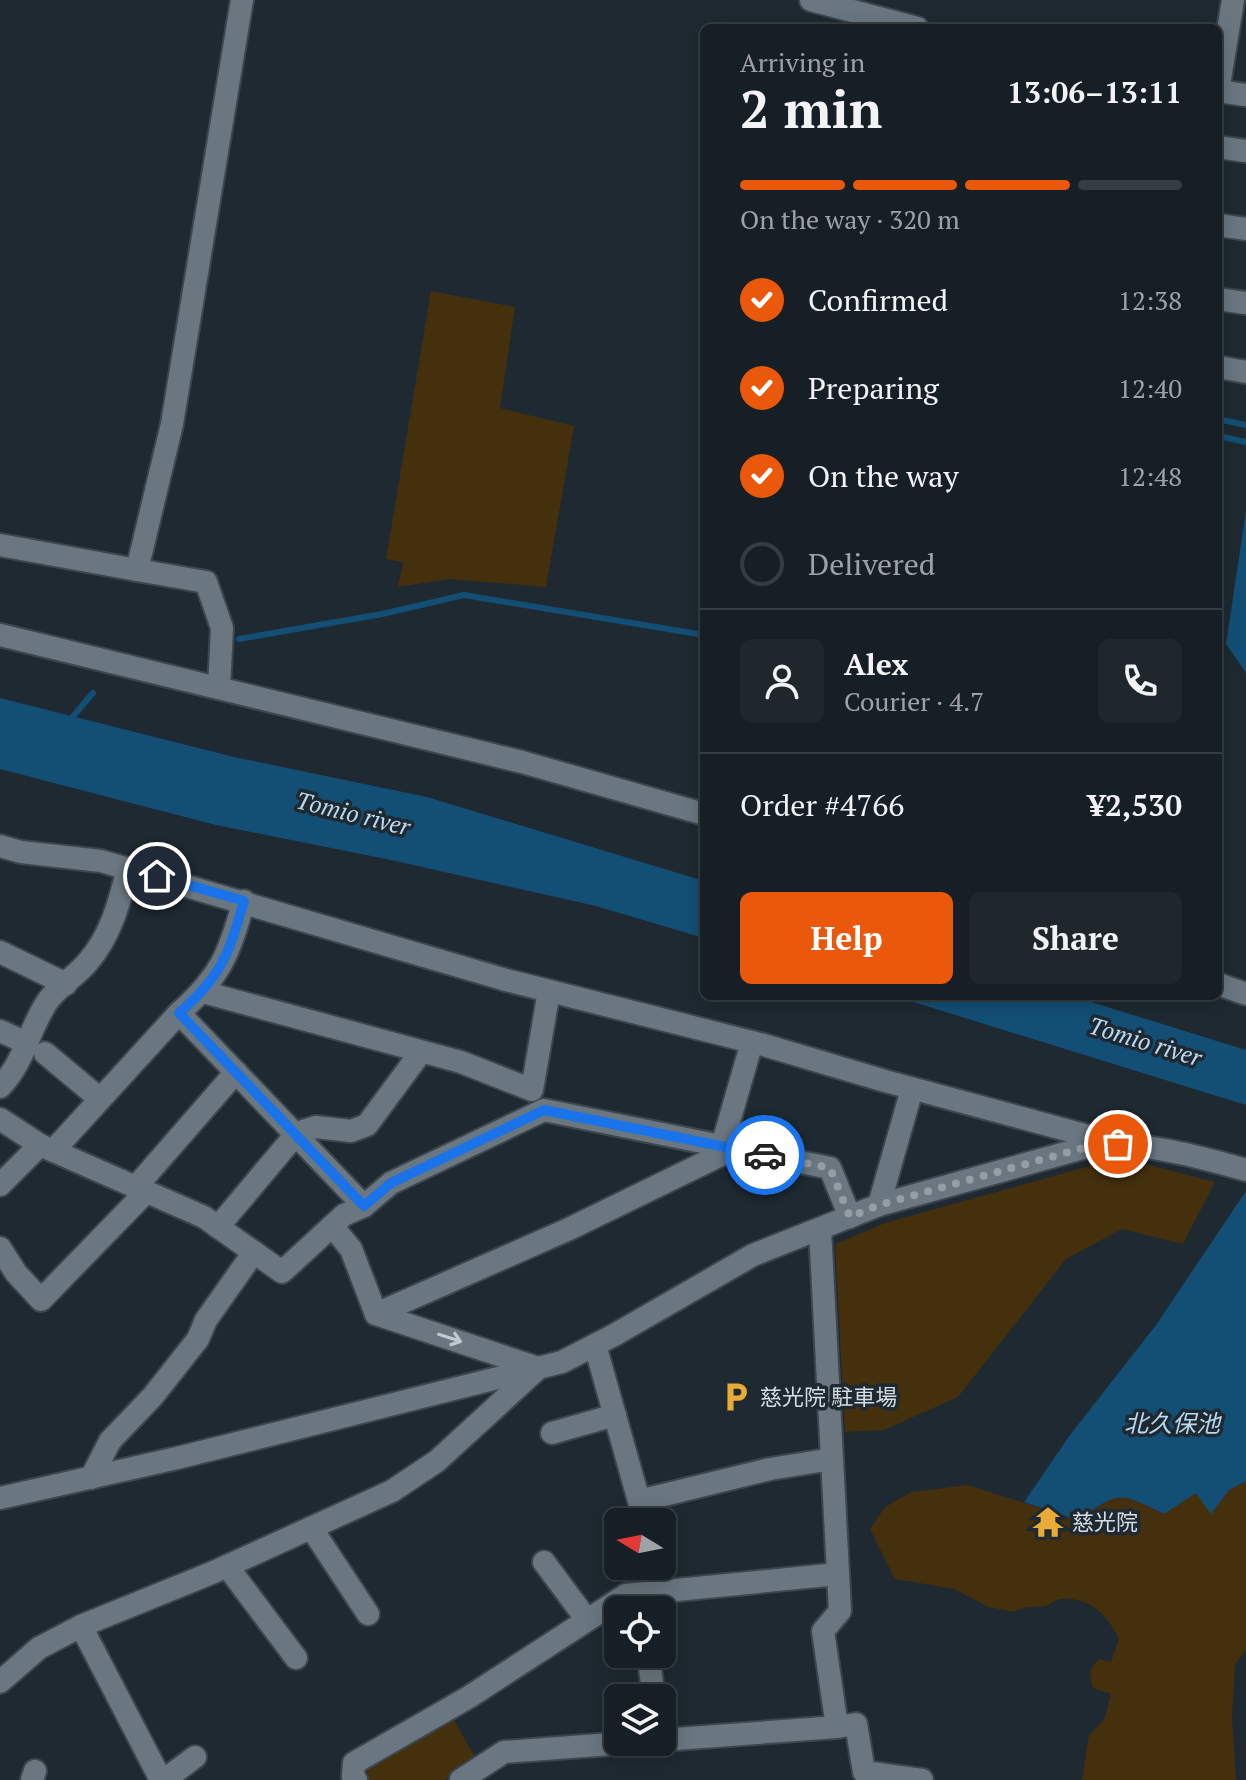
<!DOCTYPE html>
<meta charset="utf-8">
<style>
:root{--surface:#161f25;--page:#1f272d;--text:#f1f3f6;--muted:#9ea2a7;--line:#353d42;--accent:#ea580c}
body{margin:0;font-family:"PT Serif","Noto Sans JP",serif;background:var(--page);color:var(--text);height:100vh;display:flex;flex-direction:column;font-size:30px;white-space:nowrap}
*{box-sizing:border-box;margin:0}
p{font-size:26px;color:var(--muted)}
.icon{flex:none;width:44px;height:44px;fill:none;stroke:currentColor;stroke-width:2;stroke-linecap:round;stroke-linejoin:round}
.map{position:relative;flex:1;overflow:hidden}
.side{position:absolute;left:700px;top:24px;width:522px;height:976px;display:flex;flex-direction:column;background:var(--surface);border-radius:12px;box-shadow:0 4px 20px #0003,0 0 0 2px var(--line)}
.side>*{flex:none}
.needle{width:52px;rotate:280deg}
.buttons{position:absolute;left:604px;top:1508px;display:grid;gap:16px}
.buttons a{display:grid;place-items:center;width:72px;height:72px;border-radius:12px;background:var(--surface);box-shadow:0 4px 20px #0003,0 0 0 2px var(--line);font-size:40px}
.pin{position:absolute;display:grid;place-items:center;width:68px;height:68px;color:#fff;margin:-34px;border:4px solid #fff;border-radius:50%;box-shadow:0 2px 8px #0007}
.courier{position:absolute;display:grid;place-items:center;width:80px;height:80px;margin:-40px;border:6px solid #1a73e8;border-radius:50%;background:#fff;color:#222;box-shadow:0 2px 10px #0007}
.headline em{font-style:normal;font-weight:700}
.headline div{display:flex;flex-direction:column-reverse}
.headline{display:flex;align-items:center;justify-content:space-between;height:136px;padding:0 40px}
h1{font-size:52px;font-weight:700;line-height:60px}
.bar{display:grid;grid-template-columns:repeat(4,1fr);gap:12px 8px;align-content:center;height:96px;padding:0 40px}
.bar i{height:10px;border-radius:6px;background:var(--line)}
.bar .active{background:var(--accent)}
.bar p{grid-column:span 4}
.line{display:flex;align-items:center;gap:20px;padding:0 40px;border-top:2px solid var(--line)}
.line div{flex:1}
.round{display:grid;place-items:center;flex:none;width:84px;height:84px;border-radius:12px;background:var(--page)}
ol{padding:0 40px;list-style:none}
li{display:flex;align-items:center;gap:24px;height:88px}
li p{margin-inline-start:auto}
li .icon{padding:8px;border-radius:50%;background:var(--accent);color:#fff;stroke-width:4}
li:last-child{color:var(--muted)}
li i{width:44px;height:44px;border:4px solid var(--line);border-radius:50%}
.primary-button{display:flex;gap:16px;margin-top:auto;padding:16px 40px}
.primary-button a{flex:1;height:92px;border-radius:12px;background:var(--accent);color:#fff;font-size:32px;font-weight:700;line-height:92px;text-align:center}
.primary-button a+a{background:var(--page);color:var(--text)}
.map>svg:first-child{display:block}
.green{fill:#44300d}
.water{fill:#134f75}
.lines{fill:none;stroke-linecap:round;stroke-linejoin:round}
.stream{stroke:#134f75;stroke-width:6}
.minor-casing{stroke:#3d464e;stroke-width:26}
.minor{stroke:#6a7781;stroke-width:22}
.oneway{stroke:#c0c9cf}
.done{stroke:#969ea5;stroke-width:8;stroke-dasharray:0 14.4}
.route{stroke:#1a73e8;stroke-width:10}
.labels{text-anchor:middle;stroke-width:7;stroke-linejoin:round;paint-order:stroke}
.poi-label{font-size:22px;fill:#d6dde3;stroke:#1e2931;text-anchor:start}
.water-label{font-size:24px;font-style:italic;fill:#bad9f1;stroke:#1e2931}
</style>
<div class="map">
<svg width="1246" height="1780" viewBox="0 0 1246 1780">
<rect width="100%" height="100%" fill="#1e2931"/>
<g class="green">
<path d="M 431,291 L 515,307 L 500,408 L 574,426 L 546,587 L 450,579 L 398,587 L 403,562 L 386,559 Z"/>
<path d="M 1104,1162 L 1141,1163 L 1215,1182 L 1183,1244 L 1122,1229 L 1066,1259 L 958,1397 L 884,1430 L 845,1432 L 835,1244 L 885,1223 Z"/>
<path d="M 1246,1481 L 1246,1650 L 1235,1664 L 1232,1717 L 1236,1780 L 1082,1780 L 1089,1735 L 1104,1720 L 1111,1694 L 1093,1688 C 1089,1675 1088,1669 1100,1659 L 1111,1662 L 1119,1638 C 1106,1614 1090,1597 1061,1599 C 1054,1600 1050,1605 1044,1606 C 1031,1608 1025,1605 1014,1612 L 989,1607 L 954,1589 L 895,1579 L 870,1529 L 885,1507 L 912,1492 L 968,1485 L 1078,1520 C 1119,1491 1119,1492 1164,1514 L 1196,1492 L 1211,1513 L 1229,1490 Z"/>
<path d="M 452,1717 L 476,1759 L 444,1780 L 368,1780 L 367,1766 Z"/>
</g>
<g class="water">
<path d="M 1246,511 L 1246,673 L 1226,644 Z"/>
<path d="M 0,698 L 234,757 L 427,797 L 704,881 L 704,938 L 596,906 L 391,860 L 216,825 L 0,769 Z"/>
<path d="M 894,996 L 1072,996 L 1246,1050 L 1246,1105 Z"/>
<path d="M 1246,1191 L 1246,1481 L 1229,1490 L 1211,1514 L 1196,1493 L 1164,1514 C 1119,1492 1119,1491 1078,1520 L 1024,1502 L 1070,1435 L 1156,1325 Z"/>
</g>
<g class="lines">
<g class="stream">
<path d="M 1218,419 L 1246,425"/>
<path d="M 1218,436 L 1246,442"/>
<path d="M 239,639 L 382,614 L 464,595 L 704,635"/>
<path d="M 69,721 L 93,693"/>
</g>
<defs>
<g id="minor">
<path d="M 811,0 L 917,28"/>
<path d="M 1218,91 L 1233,0"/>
<path d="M 1218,91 L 1246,95"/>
<path d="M 1218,147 L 1246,151"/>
<path d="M 1218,225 L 1246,229"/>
<path d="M 1218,299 L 1246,303"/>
<path d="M 1218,367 L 1246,372"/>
<path d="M 0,545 L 137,570"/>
<path d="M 0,635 L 522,762 L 704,814"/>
<path d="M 219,688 L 222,628 L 206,582 L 137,570 L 172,424 L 242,0"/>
<path d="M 0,846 L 21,852 L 101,861 L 506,980 L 764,1045 L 885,1081 L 1107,1141"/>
<path d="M 0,952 L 66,984"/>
<path d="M 1218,984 L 1246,994"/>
<path d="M 203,992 L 461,1062 L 532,1090 L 549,991"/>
<path d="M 179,1013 C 221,976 229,954 244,901"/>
<path d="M 0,1031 L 27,1043"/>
<path d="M 45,1053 L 100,1099"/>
<path d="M 0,1087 C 24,1063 29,1029 47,1002 C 57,987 75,977 87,963 C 111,936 119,903 128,869"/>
<path d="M 0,1119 L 40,1145 L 204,1217 L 282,1272 L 344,1215 L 364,1206 L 391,1183 L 544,1110 L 830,1168 L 850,1217"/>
<path d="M 722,1146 L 752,1042"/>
<path d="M 53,1151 L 179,1013 L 364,1206"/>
<path d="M 0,1185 L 40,1145"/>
<path d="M 135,1188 L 236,1072"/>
<path d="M 879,1205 L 912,1089"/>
<path d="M 332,1226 L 351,1249 L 376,1314"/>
<path d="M 218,1227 L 297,1133 L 316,1127 L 351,1131 L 367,1125 L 421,1052"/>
<path d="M 0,1248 L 16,1273 L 41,1300 L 146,1192"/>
<path d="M 376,1314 L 569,1229 L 735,1148"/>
<path d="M 376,1314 L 538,1368"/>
<path d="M 595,1345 L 639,1501 L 770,1469 L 832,1459"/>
<path d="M 552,1433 L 615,1415"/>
<path d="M 91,1478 L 110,1441 L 153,1396 L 198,1339 L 206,1320 L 254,1252"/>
<path d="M 0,1498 L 177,1458 L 562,1362 L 616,1334 L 753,1255 L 879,1205 L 1094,1145 C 1145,1142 1197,1156 1246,1170"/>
<path d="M 312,1529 L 368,1614"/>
<path d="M 544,1562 L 587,1620"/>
<path d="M 227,1566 L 296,1658"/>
<path d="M 81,1626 L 161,1780"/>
<path d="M 648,1654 L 654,1698"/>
<path d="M 0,1682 L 39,1648 L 81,1626 L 214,1572 L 392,1491 L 437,1461 L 534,1372"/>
<path d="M 837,1727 L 856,1724 L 864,1772 L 922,1780"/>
<path d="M 662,1740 L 837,1727 L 823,1631 L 840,1611 L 820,1229"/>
<path d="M 32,1780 L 35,1771"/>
<path d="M 164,1780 L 195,1757"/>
<path d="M 356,1780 L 353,1776 L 354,1763 L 469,1697 L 626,1595 L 838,1574"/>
<path d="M 461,1780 L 504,1752 L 639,1742"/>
</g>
</defs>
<use href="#minor" class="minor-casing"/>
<use href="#minor" class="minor"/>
</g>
<defs><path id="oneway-shaft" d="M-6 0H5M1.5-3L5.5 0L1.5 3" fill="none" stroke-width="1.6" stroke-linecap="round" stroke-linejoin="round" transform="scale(2)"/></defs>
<use class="oneway" href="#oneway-shaft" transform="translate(450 1338) rotate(18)"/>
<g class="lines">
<path class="done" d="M 765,1155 L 830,1168 L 850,1217 L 879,1205 L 1094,1145 L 1118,1144"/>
<path class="route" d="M 157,876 L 244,901 C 229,954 221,977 179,1013 L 364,1206 L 391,1183 L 544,1110 L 765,1155"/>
</g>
<defs>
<symbol id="parking-bare" viewBox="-9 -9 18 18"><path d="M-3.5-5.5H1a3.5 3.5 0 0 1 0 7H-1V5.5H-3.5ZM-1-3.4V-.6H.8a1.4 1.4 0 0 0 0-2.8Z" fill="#e9ab38" stroke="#1e2931" stroke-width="2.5" paint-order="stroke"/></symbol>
<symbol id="temple-bare" viewBox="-9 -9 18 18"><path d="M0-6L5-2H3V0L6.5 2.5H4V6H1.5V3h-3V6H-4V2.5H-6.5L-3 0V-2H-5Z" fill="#e9ab38" stroke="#1e2931" stroke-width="2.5" paint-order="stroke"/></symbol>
</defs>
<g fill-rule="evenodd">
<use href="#parking-bare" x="714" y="1375" width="44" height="44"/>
<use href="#temple-bare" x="1026" y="1500" width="44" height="44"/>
</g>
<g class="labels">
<g class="poi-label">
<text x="760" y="1405">慈光院 駐車場</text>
<text x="1072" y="1530">慈光院</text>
</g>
<g class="water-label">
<text transform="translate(353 814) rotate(14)" y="8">Tomio river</text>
<text transform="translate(1145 1042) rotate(17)" y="8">Tomio river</text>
<text x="1172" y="1432">北久保池</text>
</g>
</g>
</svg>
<div class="buttons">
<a><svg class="needle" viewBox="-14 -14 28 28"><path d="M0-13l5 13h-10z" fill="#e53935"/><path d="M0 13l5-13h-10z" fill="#9ea2a7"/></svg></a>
<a><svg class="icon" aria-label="locate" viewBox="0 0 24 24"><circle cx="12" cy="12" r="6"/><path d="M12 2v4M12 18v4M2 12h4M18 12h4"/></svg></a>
<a><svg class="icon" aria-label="layers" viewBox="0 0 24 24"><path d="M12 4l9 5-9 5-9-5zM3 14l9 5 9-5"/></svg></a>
</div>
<div class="pin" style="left:1118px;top:1144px;background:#ea580c"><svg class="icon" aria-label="bag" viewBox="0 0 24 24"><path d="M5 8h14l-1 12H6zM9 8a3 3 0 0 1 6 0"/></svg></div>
<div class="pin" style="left:157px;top:876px;background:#1f2937"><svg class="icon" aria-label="home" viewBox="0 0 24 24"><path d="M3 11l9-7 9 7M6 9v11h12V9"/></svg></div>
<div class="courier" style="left:765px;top:1155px"><svg class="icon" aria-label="car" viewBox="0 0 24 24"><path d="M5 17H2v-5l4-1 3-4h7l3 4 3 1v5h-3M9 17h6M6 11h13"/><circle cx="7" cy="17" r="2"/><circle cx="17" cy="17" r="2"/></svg></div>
<section class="side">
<div class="headline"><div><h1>2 min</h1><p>Arriving in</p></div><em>13:06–13:11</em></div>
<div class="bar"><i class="active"></i><i class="active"></i><i class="active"></i><i></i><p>On the way · 320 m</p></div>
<ol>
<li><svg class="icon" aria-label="check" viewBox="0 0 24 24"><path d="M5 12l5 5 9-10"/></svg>Confirmed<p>12:38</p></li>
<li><svg class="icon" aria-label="check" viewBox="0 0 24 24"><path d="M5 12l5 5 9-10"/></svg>Preparing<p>12:40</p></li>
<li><svg class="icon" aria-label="check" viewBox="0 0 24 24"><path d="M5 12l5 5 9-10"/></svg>On the way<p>12:48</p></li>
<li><i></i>Delivered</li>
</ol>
<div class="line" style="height:144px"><a class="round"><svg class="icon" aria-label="person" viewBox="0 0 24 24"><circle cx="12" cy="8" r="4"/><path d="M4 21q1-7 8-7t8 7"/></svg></a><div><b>Alex</b><p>Courier · 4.7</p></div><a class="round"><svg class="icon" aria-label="phone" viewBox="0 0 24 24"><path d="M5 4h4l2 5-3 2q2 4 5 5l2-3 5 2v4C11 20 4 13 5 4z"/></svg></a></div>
<div class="line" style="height:104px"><div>Order #4766</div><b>¥2,530</b></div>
<div class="primary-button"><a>Help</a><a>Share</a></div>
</section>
</div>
